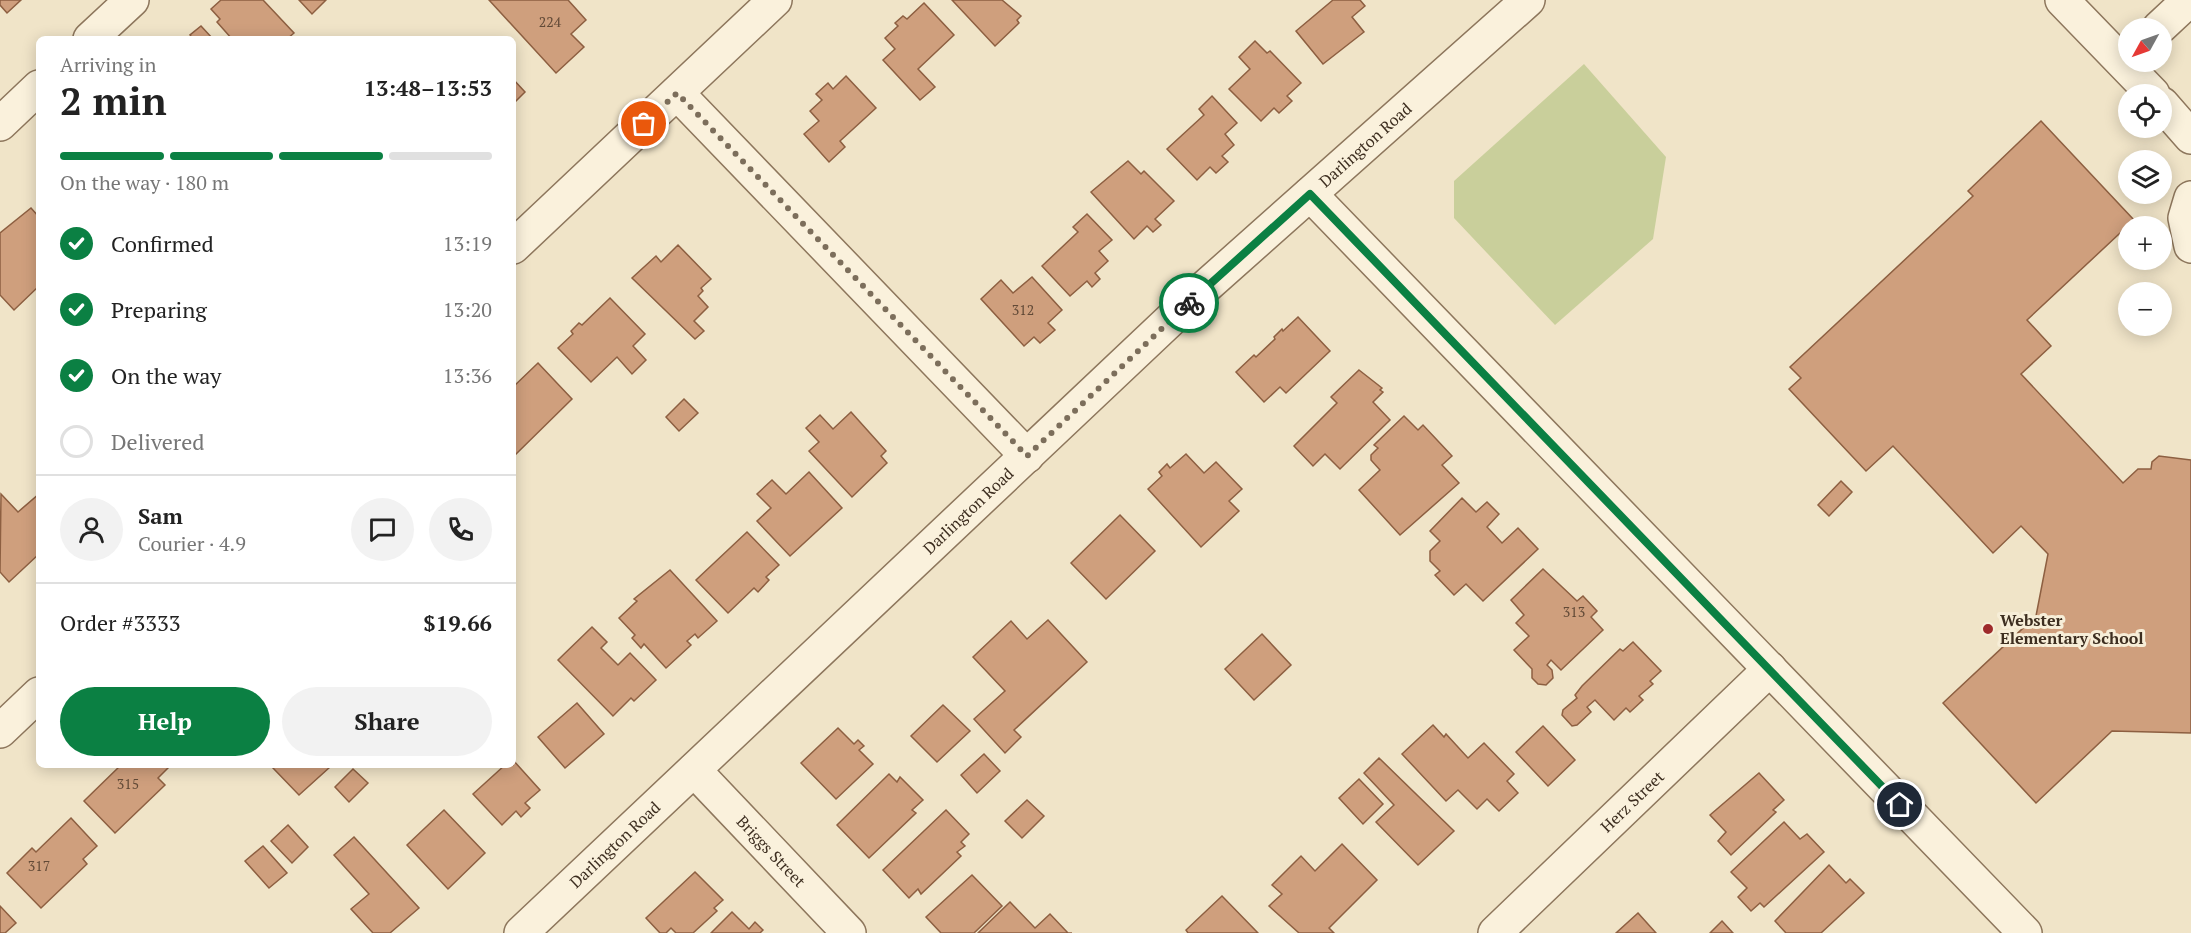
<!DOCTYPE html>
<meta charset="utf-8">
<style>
:root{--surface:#fff;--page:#f2f2f2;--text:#222;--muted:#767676;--line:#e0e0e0;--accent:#0b8043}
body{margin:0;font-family:"PT Serif",serif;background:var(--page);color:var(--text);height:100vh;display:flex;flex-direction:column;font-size:22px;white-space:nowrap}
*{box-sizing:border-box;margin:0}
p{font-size:20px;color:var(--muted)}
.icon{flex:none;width:33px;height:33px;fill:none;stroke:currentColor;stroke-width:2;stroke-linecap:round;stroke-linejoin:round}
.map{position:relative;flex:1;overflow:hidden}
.panel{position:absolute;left:36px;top:36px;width:480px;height:732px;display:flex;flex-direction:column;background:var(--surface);border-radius:9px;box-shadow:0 3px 15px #0003}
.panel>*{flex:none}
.needle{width:39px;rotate:230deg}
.buttons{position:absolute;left:2118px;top:18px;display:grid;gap:12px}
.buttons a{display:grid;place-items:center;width:54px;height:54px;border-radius:50%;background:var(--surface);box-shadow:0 3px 15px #0003;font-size:30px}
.pin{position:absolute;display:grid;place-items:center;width:51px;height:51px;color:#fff;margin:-26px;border:3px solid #fff;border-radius:50%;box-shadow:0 2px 6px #0007}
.courier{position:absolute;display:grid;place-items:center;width:60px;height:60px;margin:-30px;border:4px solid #0b8043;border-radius:50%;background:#fff;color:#222;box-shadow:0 2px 8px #0007}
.headline em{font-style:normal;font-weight:700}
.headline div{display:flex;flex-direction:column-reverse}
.headline{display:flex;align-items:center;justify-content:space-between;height:102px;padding:0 24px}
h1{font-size:39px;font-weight:700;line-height:45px}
.bar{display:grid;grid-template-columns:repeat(4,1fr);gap:9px 6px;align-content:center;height:72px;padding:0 24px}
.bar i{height:8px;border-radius:4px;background:var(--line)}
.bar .selected{background:var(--accent)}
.bar p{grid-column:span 4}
.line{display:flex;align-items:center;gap:15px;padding:0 24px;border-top:2px solid var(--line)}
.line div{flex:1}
.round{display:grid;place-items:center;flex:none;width:63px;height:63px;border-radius:32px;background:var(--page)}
ol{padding:0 24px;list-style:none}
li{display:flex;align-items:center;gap:18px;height:66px}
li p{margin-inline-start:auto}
li .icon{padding:6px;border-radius:50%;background:var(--accent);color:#fff;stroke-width:4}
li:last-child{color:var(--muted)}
li i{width:33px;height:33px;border:3px solid var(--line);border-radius:50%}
.button{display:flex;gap:12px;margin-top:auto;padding:12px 24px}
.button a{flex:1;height:69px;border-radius:36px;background:var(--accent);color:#fff;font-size:24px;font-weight:700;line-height:69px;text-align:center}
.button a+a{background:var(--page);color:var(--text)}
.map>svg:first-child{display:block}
.green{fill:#c9cf9b}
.building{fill:#cf9f7d;stroke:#8d5f41;stroke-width:1.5}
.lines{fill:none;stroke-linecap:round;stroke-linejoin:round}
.minor-casing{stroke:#8d765c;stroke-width:36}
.minor{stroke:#faf1dc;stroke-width:33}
.done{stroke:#7c6e5b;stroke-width:6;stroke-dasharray:0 10.8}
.route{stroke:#0b8043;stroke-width:8}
.poi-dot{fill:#9e2a2b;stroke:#f7eed8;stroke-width:2}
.labels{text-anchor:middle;stroke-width:6;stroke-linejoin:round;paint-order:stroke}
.number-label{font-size:14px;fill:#624a37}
.street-label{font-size:16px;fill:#3d2e20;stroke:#f7eed8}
.poi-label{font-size:16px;font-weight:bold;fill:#3d2e20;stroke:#f7eed8;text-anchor:start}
</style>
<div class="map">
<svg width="2191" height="933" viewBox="0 0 2191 933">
<rect width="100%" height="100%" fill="#f0e4c8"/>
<path class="green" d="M 1584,64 L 1666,157 L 1653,239 L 1555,325 L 1454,218 L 1454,181 Z"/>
<g class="building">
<path d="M 0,0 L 21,0 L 7,13 L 0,5 Z"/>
<path d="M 221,0 L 263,0 L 294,33 L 287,39 L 232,39 L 217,22 L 220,19 L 211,9 Z"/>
<path d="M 299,0 L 326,0 L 312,14 Z"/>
<path d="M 489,0 L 568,0 L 586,20 L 571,34 L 584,47 L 556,73 Z"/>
<path d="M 952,0 L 1002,0 L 1021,16 L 1017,20 L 1019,23 L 995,46 Z"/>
<path d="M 1333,0 L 1360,0 L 1365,6 L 1352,17 L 1364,32 L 1323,64 L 1296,31 Z"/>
<path d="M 924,3 L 954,35 L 918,69 L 935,87 L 920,100 L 883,60 L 895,49 L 885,38 L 898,26 L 895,23 L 903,16 L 907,19 Z"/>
<path d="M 201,26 L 213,39 L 193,39 L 190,35 Z"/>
<path d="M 1255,41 L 1267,53 L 1270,51 L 1301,83 L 1287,96 L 1292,101 L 1279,113 L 1274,108 L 1261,121 L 1229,89 L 1250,69 L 1239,57 Z"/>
<path d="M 846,76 L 876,108 L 840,141 L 845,147 L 829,162 L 804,134 L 819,121 L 810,111 L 822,100 L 816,94 L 828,83 L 833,89 Z"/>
<path d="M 513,79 L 525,92 L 513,104 Z"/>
<path d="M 1212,96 L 1237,123 L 1225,134 L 1234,145 L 1222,156 L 1228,162 L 1216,173 L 1210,167 L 1197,180 L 1167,149 L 1204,115 L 1199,109 Z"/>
<path d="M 2041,121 L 2134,220 L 2027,320 L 2051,346 L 2021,374 L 2123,483 L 2138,469 L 2151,469 L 2152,462 L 2159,456 L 2191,460 L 2191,733 L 2112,731 L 2036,803 L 1943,703 L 2036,616 L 2048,554 L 2021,526 L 1993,553 L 1893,446 L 1866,471 L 1789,389 L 1801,378 L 1790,367 L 1973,196 L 1968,191 Z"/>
<path d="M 1128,161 L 1141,174 L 1144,171 L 1174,201 L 1155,219 L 1161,225 L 1153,232 L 1147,226 L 1134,239 L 1091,192 Z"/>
<path d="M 31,208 L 39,217 L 39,286 L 14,310 L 0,295 L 0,233 Z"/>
<path d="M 1087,214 L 1112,240 L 1099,251 L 1108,261 L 1095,273 L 1100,279 L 1092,287 L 1087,281 L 1070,296 L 1042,266 L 1078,232 L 1073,227 Z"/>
<path d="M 678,245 L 711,279 L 701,288 L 703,291 L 698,296 L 708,307 L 694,321 L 704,331 L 695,339 L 632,278 L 656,256 L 661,262 Z"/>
<path d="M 1032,277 L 1062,310 L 1048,323 L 1055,330 L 1040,343 L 1034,337 L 1024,346 L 981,299 L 1001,280 L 1013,293 Z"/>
<path d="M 610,298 L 645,334 L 633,346 L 646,360 L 632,374 L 617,357 L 591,382 L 558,348 L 573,334 L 571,331 L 579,323 L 582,325 Z"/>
<path d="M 1298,317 L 1330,351 L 1286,393 L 1280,387 L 1264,402 L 1236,372 L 1254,355 L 1256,357 L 1275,339 L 1274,337 L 1282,329 L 1283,331 Z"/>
<path d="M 538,363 L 572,399 L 513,457 L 513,387 Z"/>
<path d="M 1359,370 L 1382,388 L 1380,390 L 1383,392 L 1373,402 L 1390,420 L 1340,469 L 1325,454 L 1313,466 L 1294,446 L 1337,403 L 1331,397 Z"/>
<path d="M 684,399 L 698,413 L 679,431 L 666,417 Z"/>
<path d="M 851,412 L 886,451 L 881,456 L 887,463 L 852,497 L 809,451 L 819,442 L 806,428 L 820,415 L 833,429 Z"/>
<path d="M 1404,416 L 1418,430 L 1423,425 L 1452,456 L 1442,465 L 1459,483 L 1400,535 L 1359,490 L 1380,470 L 1371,460 L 1371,455 L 1378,448 L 1374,445 Z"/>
<path d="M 1186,454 L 1204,473 L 1216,462 L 1242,489 L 1229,501 L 1239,511 L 1201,547 L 1148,489 L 1162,476 L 1159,472 L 1167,464 L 1170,468 Z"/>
<path d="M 809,472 L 842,508 L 790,556 L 757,521 L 771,508 L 757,494 L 772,480 L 786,494 Z"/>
<path d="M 1841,481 L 1852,492 L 1829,516 L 1818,505 Z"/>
<path d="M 1,494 L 18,512 L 39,494 L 39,554 L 9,582 L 0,572 Z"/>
<path d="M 1462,498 L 1476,512 L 1487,502 L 1499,514 L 1487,527 L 1502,543 L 1518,528 L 1538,549 L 1483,601 L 1466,584 L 1454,595 L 1435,575 L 1440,571 L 1430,561 L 1430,551 L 1440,541 L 1430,531 Z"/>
<path d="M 1120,515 L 1155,551 L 1106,599 L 1071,563 Z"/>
<path d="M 747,532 L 779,565 L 766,577 L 769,580 L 758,592 L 754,588 L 728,613 L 696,580 Z"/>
<path d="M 1543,569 L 1577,601 L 1583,596 L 1597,611 L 1591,617 L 1603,630 L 1561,670 L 1551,660 L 1547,665 L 1552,670 L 1553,678 L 1546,685 L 1538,684 L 1532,678 L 1532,669 L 1514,650 L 1529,636 L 1516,623 L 1524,615 L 1511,600 Z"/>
<path d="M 670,570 L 717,621 L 698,638 L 695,634 L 687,641 L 691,645 L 666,668 L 644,644 L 641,648 L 632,638 L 635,635 L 619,618 L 637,601 L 634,599 Z"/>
<path d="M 1048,620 L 1087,662 L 1014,730 L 1021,737 L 1005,753 L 974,719 L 1005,691 L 973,657 L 1011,621 L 1027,639 Z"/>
<path d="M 592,627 L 607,642 L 601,648 L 618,665 L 630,653 L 656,680 L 634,701 L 631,698 L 613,716 L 558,660 Z"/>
<path d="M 1262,634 L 1291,665 L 1254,700 L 1225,669 Z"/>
<path d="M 1633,642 L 1661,671 L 1650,681 L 1653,684 L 1639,696 L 1643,700 L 1630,712 L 1626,708 L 1614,720 L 1595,700 L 1587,707 L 1591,712 L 1577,725 L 1572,726 L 1562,715 L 1563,710 L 1577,698 L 1575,695 L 1582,686 L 1620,649 L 1623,651 Z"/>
<path d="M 577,703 L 604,734 L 565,768 L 538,737 Z"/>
<path d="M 943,705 L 970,731 L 937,762 L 911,736 Z"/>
<path d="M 1433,725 L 1444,737 L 1446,734 L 1468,758 L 1484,743 L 1514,774 L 1507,781 L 1518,793 L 1499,811 L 1487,799 L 1477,809 L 1458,790 L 1446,801 L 1402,754 Z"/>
<path d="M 1543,726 L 1575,760 L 1548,786 L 1516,752 Z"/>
<path d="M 838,728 L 854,744 L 858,740 L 864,746 L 859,750 L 873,764 L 836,799 L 801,763 Z"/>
<path d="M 984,754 L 1000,771 L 977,793 L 961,775 Z"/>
<path d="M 1379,758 L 1454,831 L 1418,865 L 1376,822 L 1394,805 L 1364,773 Z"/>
<path d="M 513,760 L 540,790 L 525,803 L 530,808 L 521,817 L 516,811 L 502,825 L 473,794 L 505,765 L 513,765 Z"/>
<path d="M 121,765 L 170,766 L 158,778 L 165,785 L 115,833 L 84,801 Z"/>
<path d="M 276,765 L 328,765 L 330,767 L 299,795 L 273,768 Z"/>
<path d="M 353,769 L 368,783 L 349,802 L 335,787 Z"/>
<path d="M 1759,773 L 1784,800 L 1773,810 L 1776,812 L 1731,855 L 1718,841 L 1726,832 L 1710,815 Z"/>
<path d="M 889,774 L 897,782 L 900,777 L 923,800 L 912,810 L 916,813 L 869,858 L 837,825 Z"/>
<path d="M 1359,779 L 1383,804 L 1363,824 L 1339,798 Z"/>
<path d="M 1027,800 L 1044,816 L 1022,838 L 1005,821 Z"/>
<path d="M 444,810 L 485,853 L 448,889 L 407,845 Z"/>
<path d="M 946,810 L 969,834 L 961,842 L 965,846 L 957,852 L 961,856 L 921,894 L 918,889 L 909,898 L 883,870 Z"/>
<path d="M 71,818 L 97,846 L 83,859 L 87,864 L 41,908 L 7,873 L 32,848 L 36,852 Z"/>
<path d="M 1784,822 L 1800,839 L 1807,834 L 1824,852 L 1764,907 L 1760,903 L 1751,911 L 1738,897 L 1747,888 L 1731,872 Z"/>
<path d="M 288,825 L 308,847 L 292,863 L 271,841 Z"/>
<path d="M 354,837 L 419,908 L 390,933 L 373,933 L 351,909 L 369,894 L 334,855 Z"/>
<path d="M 1342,844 L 1377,880 L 1329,928 L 1334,933 L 1299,933 L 1269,906 L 1282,894 L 1272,885 L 1301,856 L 1315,871 Z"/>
<path d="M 263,846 L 287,873 L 269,888 L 245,861 Z"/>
<path d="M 1829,865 L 1846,883 L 1850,879 L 1864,893 L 1821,933 L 1786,933 L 1775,921 Z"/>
<path d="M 695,872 L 723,900 L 714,908 L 717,911 L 693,933 L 676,933 L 671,928 L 666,933 L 660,933 L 646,918 Z"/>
<path d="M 972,875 L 1002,906 L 974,933 L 941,933 L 926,917 Z"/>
<path d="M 1222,896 L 1258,933 L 1188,933 L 1186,930 Z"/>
<path d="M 1010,902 L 1035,928 L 1050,914 L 1068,933 L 1072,933 L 978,933 Z"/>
<path d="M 0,906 L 16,923 L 5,933 L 0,933 Z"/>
<path d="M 732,912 L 749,929 L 755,922 L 763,930 L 760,933 L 711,933 Z"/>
<path d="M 1638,913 L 1656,933 L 1616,933 Z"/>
<path d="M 1722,921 L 1733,933 L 1710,933 Z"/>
</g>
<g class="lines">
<defs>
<g id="minor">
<path d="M 2062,0 L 2153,94"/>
<path d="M 2159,28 L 2189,0"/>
<path d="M 90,39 L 132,0"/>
<path d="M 677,93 L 1027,456"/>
<path d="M 2162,104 L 2191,137"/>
<path d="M 0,124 L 39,87"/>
<path d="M 1310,194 L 2025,933"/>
<path d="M 2191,198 L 2185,218 L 2191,246"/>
<path d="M 513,247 L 775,0"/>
<path d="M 0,731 L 39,694"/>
<path id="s1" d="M 694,770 L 849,933"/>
<path id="s2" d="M 521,933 L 1203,289 L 1528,0"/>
<path id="s3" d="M 1495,933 L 1770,669"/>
</g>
</defs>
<use href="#minor" class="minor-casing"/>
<use href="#minor" class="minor"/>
</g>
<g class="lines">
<path class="done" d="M 644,124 L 677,93 L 1027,456 L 1189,303"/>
<path class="route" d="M 1189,303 L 1310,194 L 1900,805"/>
</g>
<circle class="poi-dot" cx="1988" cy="629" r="6"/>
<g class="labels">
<g class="number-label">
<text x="550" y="27">224</text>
<text x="1023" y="315">312</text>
<text x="1574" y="617">313</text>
<text x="128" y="789">315</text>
<text x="39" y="871">317</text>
</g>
<g class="street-label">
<text dy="6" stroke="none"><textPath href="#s2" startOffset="1155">Darlington Road</textPath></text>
<text dy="6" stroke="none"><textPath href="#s2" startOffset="615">Darlington Road</textPath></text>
<text dy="6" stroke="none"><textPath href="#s3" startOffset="190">Herz Street</textPath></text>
<text dy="6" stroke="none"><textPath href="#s2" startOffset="129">Darlington Road</textPath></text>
<text dy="6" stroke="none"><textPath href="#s1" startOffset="112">Briggs Street</textPath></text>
</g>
<g class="poi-label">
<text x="2000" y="626">Webster<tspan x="2000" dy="18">Elementary School</tspan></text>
</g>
</g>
</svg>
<div class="buttons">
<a><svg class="needle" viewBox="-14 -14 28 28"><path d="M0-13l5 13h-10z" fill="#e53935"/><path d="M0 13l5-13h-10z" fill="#767676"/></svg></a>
<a><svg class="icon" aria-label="locate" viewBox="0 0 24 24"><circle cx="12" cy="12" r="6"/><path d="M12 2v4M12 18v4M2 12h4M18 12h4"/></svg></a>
<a><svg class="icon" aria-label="layers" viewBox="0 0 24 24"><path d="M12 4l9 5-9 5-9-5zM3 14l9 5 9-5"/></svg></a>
<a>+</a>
<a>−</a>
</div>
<div class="pin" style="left:644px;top:124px;background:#ea580c"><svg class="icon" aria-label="bag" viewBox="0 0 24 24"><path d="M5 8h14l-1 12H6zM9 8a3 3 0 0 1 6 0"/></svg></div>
<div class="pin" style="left:1900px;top:805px;background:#1f2937"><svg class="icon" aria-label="home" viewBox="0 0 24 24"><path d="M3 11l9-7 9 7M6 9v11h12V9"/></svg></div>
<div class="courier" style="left:1189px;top:303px"><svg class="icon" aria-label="bike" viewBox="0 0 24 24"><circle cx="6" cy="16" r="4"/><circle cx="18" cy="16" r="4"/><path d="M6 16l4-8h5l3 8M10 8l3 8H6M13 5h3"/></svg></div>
<section class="panel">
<div class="headline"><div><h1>2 min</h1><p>Arriving in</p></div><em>13:48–13:53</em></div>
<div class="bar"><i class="selected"></i><i class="selected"></i><i class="selected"></i><i></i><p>On the way · 180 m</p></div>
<ol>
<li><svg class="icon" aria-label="check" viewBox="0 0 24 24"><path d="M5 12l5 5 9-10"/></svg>Confirmed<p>13:19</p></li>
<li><svg class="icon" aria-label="check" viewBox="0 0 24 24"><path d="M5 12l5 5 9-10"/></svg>Preparing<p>13:20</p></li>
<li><svg class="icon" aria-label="check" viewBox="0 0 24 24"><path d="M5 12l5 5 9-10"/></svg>On the way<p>13:36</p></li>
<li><i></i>Delivered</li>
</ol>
<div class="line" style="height:108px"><a class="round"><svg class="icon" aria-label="person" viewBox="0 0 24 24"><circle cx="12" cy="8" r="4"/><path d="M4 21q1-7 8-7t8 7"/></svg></a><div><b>Sam</b><p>Courier · 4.9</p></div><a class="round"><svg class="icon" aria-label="chat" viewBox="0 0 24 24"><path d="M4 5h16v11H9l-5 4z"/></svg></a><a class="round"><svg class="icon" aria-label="phone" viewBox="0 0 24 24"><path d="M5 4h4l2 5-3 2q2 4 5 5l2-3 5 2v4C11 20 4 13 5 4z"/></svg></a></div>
<div class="line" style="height:78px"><div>Order #3333</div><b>$19.66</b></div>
<div class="button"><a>Help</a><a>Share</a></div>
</section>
</div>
